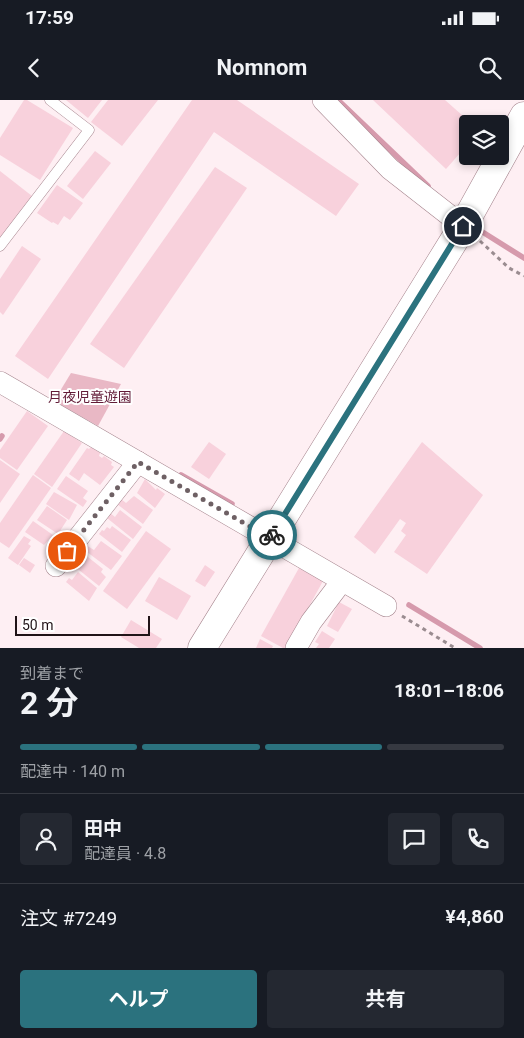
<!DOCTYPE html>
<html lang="ja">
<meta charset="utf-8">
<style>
:root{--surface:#171b24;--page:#242831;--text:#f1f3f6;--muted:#9ea1a6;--line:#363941;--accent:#2b727e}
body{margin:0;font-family:Roboto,"Noto Sans JP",sans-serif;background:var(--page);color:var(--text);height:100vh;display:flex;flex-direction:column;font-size:19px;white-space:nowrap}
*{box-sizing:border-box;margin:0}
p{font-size:16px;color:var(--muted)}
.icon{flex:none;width:28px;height:28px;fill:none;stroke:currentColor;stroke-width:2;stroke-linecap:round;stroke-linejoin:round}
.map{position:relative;height:548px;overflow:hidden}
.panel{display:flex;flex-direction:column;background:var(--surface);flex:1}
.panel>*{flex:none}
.controls{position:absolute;left:459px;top:15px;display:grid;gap:10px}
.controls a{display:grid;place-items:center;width:50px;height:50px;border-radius:5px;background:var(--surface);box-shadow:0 2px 8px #0003;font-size:25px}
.scale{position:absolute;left:15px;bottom:12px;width:135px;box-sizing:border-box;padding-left:5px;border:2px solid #201317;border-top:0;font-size:14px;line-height:18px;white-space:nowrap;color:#201317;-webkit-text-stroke:4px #fff;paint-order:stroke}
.pin{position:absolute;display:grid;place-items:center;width:42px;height:42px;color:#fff;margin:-21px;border:2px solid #fff;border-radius:50%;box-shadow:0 1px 5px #0007}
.courier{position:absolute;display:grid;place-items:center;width:50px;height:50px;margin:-25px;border:4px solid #2b727e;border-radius:50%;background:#fff;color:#222;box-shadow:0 1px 6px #0007}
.overview em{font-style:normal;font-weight:700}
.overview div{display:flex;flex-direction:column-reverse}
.overview{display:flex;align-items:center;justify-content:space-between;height:85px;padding:0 20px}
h1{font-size:32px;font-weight:700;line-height:38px}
.bar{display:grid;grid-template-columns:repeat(4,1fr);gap:8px 5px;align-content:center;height:60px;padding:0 20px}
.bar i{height:6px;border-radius:4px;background:var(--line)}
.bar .current{background:var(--accent)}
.bar p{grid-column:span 4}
.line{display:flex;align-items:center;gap:12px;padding:0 20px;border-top:1px solid var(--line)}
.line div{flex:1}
.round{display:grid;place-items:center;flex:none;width:52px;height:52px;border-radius:5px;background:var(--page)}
.primary-button{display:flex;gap:10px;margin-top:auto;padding:10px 20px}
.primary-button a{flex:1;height:58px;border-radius:5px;background:var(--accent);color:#fff;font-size:20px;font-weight:700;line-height:58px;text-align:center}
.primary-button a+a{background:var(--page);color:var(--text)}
.status{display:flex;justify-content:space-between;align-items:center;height:35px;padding:0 25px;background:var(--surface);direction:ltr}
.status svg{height:14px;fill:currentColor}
header{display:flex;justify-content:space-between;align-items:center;height:65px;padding:0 20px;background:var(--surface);font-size:22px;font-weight:700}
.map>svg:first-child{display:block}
.green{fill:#e9b8c5}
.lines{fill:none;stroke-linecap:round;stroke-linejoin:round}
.stream{stroke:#d69aac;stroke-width:5.5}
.building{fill:#f8d1dc}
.lane-casing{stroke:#a5848d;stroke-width:11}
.street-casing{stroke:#a5848d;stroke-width:22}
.secondary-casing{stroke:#a5848d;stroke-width:29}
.path{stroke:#9a8c90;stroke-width:3;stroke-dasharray:4 4;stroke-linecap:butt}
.lane{stroke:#fff;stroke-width:10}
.street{stroke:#fff;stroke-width:21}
.secondary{stroke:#fff;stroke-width:28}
.done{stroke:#6e6064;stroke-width:5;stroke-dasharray:0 9}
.route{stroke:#2b727e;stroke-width:6}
.labels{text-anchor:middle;stroke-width:4;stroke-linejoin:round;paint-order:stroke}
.park-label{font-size:14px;fill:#621b37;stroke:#fff}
</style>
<div class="status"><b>17:59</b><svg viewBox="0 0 49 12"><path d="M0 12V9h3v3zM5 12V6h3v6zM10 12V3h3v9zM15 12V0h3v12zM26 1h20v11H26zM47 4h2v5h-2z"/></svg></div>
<header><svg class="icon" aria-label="back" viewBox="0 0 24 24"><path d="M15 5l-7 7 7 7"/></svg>Nomnom<svg class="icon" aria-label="search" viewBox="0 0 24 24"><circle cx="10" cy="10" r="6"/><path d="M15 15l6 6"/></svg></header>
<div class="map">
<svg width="524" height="548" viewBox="0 0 524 548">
<rect width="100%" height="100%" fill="#feeff3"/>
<path class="green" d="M 71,273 L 121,284 L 98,326 L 54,301 Z"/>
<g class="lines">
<g class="stream">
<path d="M 338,0 L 428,86"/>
<path d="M 473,126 L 524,158"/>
<path d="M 0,339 L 2,336"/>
<path d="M 181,375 L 232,404"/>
<path d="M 409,505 L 480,548"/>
</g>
</g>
<g class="building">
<path d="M 24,0 L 27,0 L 73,28 L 40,80 L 0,55 L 0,38 Z"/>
<path d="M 66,0 L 102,0 L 88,18 Z"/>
<path d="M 108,0 L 158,0 L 122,46 L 91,22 Z"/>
<path d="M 192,0 L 237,0 L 359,84 L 336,116 L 214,32 L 48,279 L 15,256 Z"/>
<path d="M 373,0 L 445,0 L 472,24 L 468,24 L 468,44 L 446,69 Z"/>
<path d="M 95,51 L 111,63 L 83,99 L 67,86 Z"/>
<path d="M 215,67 L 247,88 L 124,268 L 90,244 Z"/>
<path d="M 0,71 L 32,96 L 0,138 Z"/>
<path d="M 57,85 L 83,103 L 70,120 L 64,116 L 58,125 L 53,122 L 52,123 L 37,113 Z"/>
<path d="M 22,146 L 41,159 L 3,215 L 0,212 L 0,179 Z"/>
<path d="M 27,311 L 48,326 L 17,370 L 0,358 L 0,350 Z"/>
<path d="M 64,331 L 82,343 L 52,387 L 34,374 Z"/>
<path d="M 209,342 L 226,354 L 209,379 L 191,367 Z"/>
<path d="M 422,342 L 483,395 L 427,474 L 394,452 L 406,435 L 401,431 L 406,423 L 400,419 L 375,454 L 354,437 Z"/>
<path d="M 91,347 L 100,353 L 99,356 L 102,358 L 104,356 L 112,362 L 111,365 L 114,367 L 100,385 L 84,373 L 79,381 L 69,374 L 87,348 L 89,349 Z"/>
<path d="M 0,360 L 20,374 L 0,403 Z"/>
<path d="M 33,375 L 51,388 L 9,448 L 0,442 L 0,423 Z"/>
<path d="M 66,376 L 88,391 L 83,398 L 87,401 L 83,407 L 57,389 Z"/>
<path d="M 145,379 L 156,390 L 157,388 L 165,394 L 155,408 L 137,393 Z"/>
<path d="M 54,392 L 77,405 L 69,420 L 46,404 Z"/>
<path d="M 134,396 L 153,410 L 143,424 L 117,404 L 121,399 L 126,403 Z"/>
<path d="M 47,406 L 67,420 L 60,431 L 63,433 L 61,436 L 37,420 Z"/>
<path d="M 120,410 L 142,427 L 133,439 L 107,418 L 110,413 L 115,417 Z"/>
<path d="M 33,421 L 53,435 L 44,445 L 25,432 Z"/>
<path d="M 112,426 L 131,440 L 122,452 L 99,434 L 102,430 L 104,431 L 107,427 L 110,429 Z"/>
<path d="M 146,431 L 171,449 L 127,509 L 103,491 Z"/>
<path d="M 24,436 L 31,440 L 28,444 L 31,446 L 18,465 L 8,458 Z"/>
<path d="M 101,441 L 122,456 L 111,470 L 83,449 L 86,445 L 94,450 Z"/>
<path d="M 88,457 L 103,469 L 101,472 L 106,477 L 99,486 L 74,466 L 78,462 L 81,465 Z"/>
<path d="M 24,458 L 35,465 L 30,473 L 19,465 Z"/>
<path d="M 205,465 L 215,472 L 205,487 L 195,481 Z"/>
<path d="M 299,468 L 323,481 L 286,548 L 283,548 L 261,536 Z"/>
<path d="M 78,472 L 97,488 L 89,501 L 66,482 L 69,478 L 72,480 Z"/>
<path d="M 159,477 L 191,496 L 177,520 L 145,501 Z"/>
<path d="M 339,502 L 352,509 L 338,532 L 327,526 Z"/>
<path d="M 131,520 L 162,539 L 156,548 L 139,548 L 121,537 Z"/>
<path d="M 322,531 L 335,539 L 329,548 L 316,548 L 319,544 L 315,542 Z"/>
<path d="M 260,539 L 273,546 L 272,548 L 256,548 Z"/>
</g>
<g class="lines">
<defs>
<path id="lane" d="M 0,146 L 89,30 L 50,0"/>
<g id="street">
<path d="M 323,0 L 390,69 L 463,126"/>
<path d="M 0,282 L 386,506"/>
<path d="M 56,466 L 138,362"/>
<path d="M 296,548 L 311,522 L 342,481"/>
</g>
<path id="secondary" d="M 202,548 L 463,126 L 524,16"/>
</defs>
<use href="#lane" class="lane-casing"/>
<use href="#street" class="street-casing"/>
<use href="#secondary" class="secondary-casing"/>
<g class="path">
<path d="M 480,141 L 509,168 L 524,176"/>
<path d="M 402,516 L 455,548"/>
</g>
<use href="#lane" class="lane"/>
<use href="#street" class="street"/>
<use href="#secondary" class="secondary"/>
</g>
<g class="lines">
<path class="done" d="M 67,451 L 138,362 L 270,438 L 272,435"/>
<path class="route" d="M 272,435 L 463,126"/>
</g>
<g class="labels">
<g class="park-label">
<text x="90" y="302">月夜児童遊園</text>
</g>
</g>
</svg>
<div class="controls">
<a><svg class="icon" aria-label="layers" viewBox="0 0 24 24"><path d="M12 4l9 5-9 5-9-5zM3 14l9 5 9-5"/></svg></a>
</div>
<div class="scale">50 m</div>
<div class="pin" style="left:67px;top:451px;background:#ea580c"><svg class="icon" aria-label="bag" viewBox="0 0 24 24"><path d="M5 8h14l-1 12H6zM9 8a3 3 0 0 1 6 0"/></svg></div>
<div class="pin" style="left:463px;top:126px;background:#1f2937"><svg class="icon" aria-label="home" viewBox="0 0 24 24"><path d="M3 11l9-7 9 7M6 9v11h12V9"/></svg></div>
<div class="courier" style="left:272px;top:435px"><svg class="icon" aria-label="bike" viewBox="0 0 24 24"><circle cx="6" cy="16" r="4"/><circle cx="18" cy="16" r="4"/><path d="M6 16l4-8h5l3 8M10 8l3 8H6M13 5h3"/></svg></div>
</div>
<section class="panel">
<div class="overview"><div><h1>2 分</h1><p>到着まで</p></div><em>18:01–18:06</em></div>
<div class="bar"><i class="current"></i><i class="current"></i><i class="current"></i><i></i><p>配達中 · 140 m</p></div>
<div class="line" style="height:90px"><a class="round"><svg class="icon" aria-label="person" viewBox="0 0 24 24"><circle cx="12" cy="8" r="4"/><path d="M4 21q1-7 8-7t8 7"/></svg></a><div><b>田中</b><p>配達員 · 4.8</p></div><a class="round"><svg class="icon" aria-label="chat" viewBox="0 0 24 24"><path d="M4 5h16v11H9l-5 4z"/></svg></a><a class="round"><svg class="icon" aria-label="phone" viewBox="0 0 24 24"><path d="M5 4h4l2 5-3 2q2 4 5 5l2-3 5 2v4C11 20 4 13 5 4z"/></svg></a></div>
<div class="line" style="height:65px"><div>注文 #7249</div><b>¥4,860</b></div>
<div class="primary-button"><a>ヘルプ</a><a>共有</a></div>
</section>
